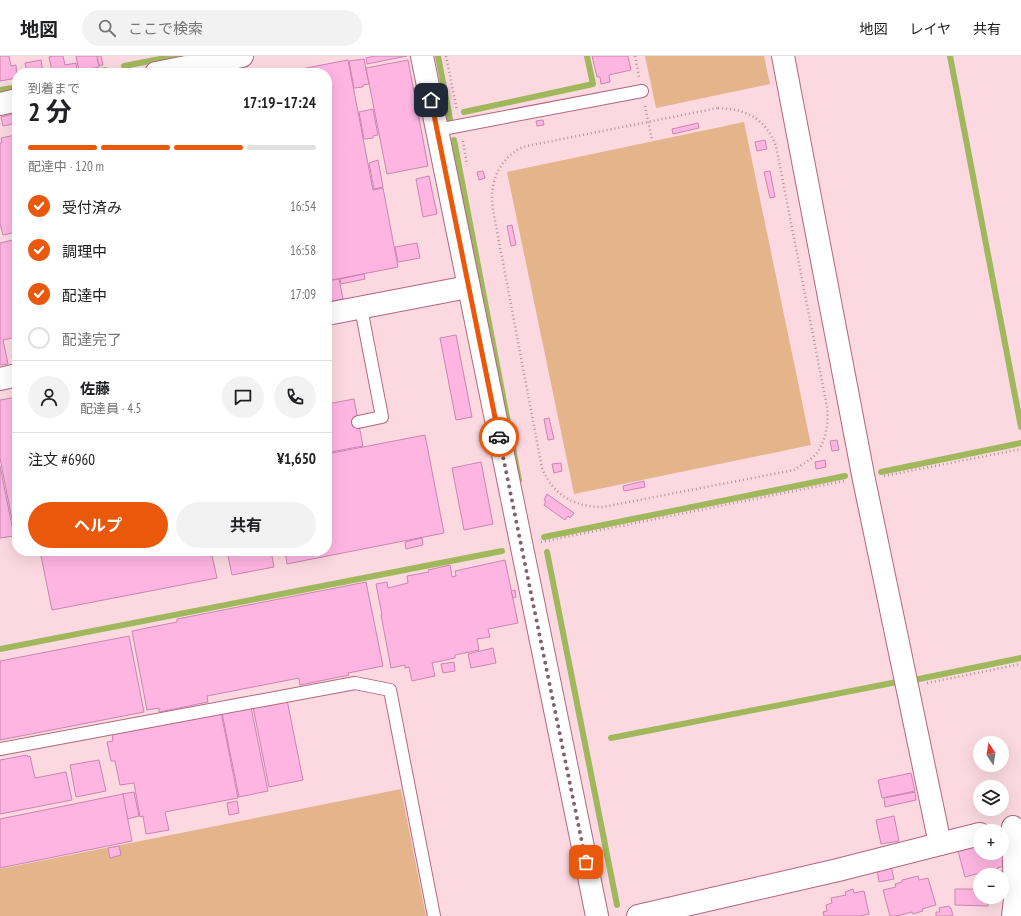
<!DOCTYPE html>
<html lang="ja">
<meta charset="utf-8">
<style>
:root{--surface:#fff;--page:#f2f2f2;--text:#202124;--muted:#757577;--line:#e0e0e0;--accent:#ea580c}
body{margin:0;font-family:"PT Sans Narrow","Noto Sans JP",sans-serif;background:var(--page);color:var(--text);height:100vh;display:flex;flex-direction:column;font-size:15px;white-space:nowrap}
*{box-sizing:border-box;margin:0}
p{font-size:13px;color:var(--muted)}
.icon{flex:none;width:22px;height:22px;fill:none;stroke:currentColor;stroke-width:2;stroke-linecap:round;stroke-linejoin:round}
.map{position:relative;flex:1;overflow:hidden}
.side{position:absolute;left:12px;top:12px;width:320px;height:488px;display:flex;flex-direction:column;background:var(--surface);border-radius:16px;box-shadow:0 4px 16px #0002}
.side>*{flex:none}
.needle{width:26px;rotate:348deg}
.fabs{position:absolute;left:973px;top:680px;display:grid;gap:8px}
.fabs a{display:grid;place-items:center;width:36px;height:36px;border-radius:50%;background:var(--surface);box-shadow:0 4px 16px #0002;font-size:20px}
.pin{position:absolute;display:grid;place-items:center;width:34px;height:34px;color:#fff;margin:-17px;border-radius:8px;box-shadow:0 2px 6px #0006}
.courier{position:absolute;display:grid;place-items:center;width:40px;height:40px;margin:-20px;border:3px solid #ea580c;border-radius:50%;background:#fff;color:#222;box-shadow:0 1px 5px #0007}
.headline em{font-style:normal;font-weight:700}
.headline div{display:flex;flex-direction:column-reverse}
.headline{display:flex;align-items:center;justify-content:space-between;height:68px;padding:0 16px}
h1{font-size:26px;font-weight:700;line-height:30px}
.bar{display:grid;grid-template-columns:repeat(4,1fr);gap:6px 4px;align-content:center;height:48px;padding:0 16px}
.bar i{height:5px;border-radius:3px;background:var(--line)}
.bar .current{background:var(--accent)}
.bar p{grid-column:span 4}
.line{display:flex;align-items:center;gap:10px;padding:0 16px;border-top:1px solid var(--line)}
.line div{flex:1}
.round{display:grid;place-items:center;flex:none;width:42px;height:42px;border-radius:21px;background:var(--page)}
ol{padding:0 16px;list-style:none}
li{display:flex;align-items:center;gap:12px;height:44px}
li p{margin-inline-start:auto}
li .icon{padding:4px;border-radius:50%;background:var(--accent);color:#fff;stroke-width:4}
li:last-child{color:var(--muted)}
li i{width:22px;height:22px;border:2px solid var(--line);border-radius:50%}
.button{display:flex;gap:8px;margin-top:auto;padding:8px 16px}
.button a{flex:1;height:46px;border-radius:24px;background:var(--accent);color:#fff;font-size:16px;font-weight:700;line-height:46px;text-align:center}
.button a+a{background:var(--page);color:var(--text)}
header{display:flex;align-items:center;gap:24px;box-sizing:border-box;height:56px;padding:0 20px;background:var(--surface);border-bottom:1px solid var(--line)}
header strong{font-size:19px}
nav{display:flex;gap:22px;margin-inline-start:auto;font-size:14px}
.search{width:280px;height:36px;background:var(--page);display:flex;align-items:center;gap:10px;box-sizing:border-box;padding:0 14px;border-radius:22px;color:var(--muted);font-size:15px}
.map>svg:first-child{display:block}
.green{fill:#e4b48b}
.lines{fill:none;stroke-linecap:round;stroke-linejoin:round}
.stream{stroke:#9fb85c;stroke-width:6}
.building{fill:#feb5e2;stroke:#ca85b0}
.service-casing{stroke:#b3667d;stroke-width:14}
.minor-casing{stroke:#b3667d;stroke-width:24}
.path{stroke:#b4929b;stroke-width:2.5;stroke-dasharray:1 3;stroke-linecap:butt}
.service{stroke:#fff;stroke-width:12}
.minor{stroke:#fff;stroke-width:22}
.done{stroke:#82616b;stroke-width:4;stroke-dasharray:0 7.2}
.route{stroke:#ea580c;stroke-width:5}
</style>
<header>
<strong>地図</strong>
<div class="search"><svg class="icon" aria-label="search" viewBox="0 0 24 24"><circle cx="10" cy="10" r="6"/><path d="M15 15l6 6"/></svg>ここで検索</div>
<nav><a>地図</a><a>レイヤ</a><a>共有</a></nav>
</header>
<div class="map">
<svg width="1021" height="860" viewBox="0 0 1021 860">
<rect width="100%" height="100%" fill="#fcd9e1"/>
<g class="green">
<path d="M 645,0 L 764,0 L 770,28 L 656,52 Z"/>
<path d="M 744,66 L 811,389 L 574,438 L 507,116 Z"/>
<path d="M 401,733 L 426,860 L 0,860 L 0,813 Z"/>
</g>
<g class="lines">
<g class="stream">
<path d="M 438,0 L 450,63"/>
<path d="M 950,0 L 1021,371"/>
<path d="M 124,10 L 175,0"/>
<path d="M 100,15 L 106,14"/>
<path d="M 0,34 L 12,32"/>
<path d="M 464,56 L 593,28 L 587,0"/>
<path d="M 454,84 L 519,424"/>
<path d="M 881,416 L 1021,387"/>
<path d="M 544,481 L 845,420"/>
<path d="M 547,496 L 617,849"/>
<path d="M 0,593 L 502,495"/>
<path d="M 914,624 L 1021,602"/>
<path d="M 611,682 L 897,626"/>
</g>
</g>
<g class="building">
<path d="M 0,0 L 9,0 L 11,10 L 16,9 L 17,22 L 0,25 Z"/>
<path d="M 53,0 L 63,0 L 65,9 L 76,7 L 77,15 L 67,17 L 47,17 L 46,16 L 52,15 L 49,1 Z"/>
<path d="M 76,0 L 97,0 L 99,11 L 79,15 Z"/>
<path d="M 97,0 L 101,0 L 103,9 L 99,10 Z"/>
<path d="M 375,0 L 407,0 L 367,8 L 366,2 Z"/>
<path d="M 592,0 L 628,0 L 631,14 L 609,19 L 610,26 L 601,28 L 600,21 L 597,21 Z"/>
<path d="M 364,3 L 369,28 L 363,29 L 363,31 L 354,32 L 349,5 Z"/>
<path d="M 41,4 L 43,17 L 27,17 L 25,7 Z"/>
<path d="M 348,4 L 373,134 L 383,132 L 398,211 L 327,225 L 327,17 L 280,17 Z"/>
<path d="M 408,4 L 428,110 L 387,118 L 366,12 Z"/>
<path d="M 373,53 L 378,79 L 373,80 L 373,82 L 364,83 L 359,56 Z"/>
<path d="M 17,57 L 17,176 L 3,179 L 0,168 L 0,87 L 2,87 L 1,82 L 15,79 L 13,68 L 3,70 L 1,61 Z"/>
<path d="M 543,64 L 544,69 L 537,70 L 536,65 Z"/>
<path d="M 698,67 L 699,72 L 673,78 L 672,73 Z"/>
<path d="M 765,84 L 767,93 L 757,95 L 755,86 Z"/>
<path d="M 378,104 L 383,131 L 374,133 L 369,107 Z"/>
<path d="M 483,115 L 485,122 L 479,124 L 477,116 Z"/>
<path d="M 770,115 L 775,141 L 770,142 L 764,116 Z"/>
<path d="M 429,120 L 437,158 L 423,161 L 416,123 Z"/>
<path d="M 512,169 L 516,189 L 511,190 L 507,170 Z"/>
<path d="M 17,183 L 17,281 L 3,284 L 8,308 L 0,309 L 0,187 Z"/>
<path d="M 417,187 L 420,202 L 398,206 L 395,191 Z"/>
<path d="M 364,218 L 365,223 L 341,228 L 340,223 Z"/>
<path d="M 339,223 L 343,243 L 327,246 L 327,225 Z"/>
<path d="M 456,279 L 472,361 L 456,364 L 440,282 Z"/>
<path d="M 12,299 L 17,299 L 17,306 L 13,307 Z"/>
<path d="M 17,341 L 17,479 L 15,479 L 0,402 L 0,344 Z"/>
<path d="M 354,343 L 363,390 L 331,396 L 327,373 L 327,348 Z"/>
<path d="M 549,362 L 554,383 L 548,384 L 544,363 Z"/>
<path d="M 425,379 L 444,477 L 287,508 L 285,495 L 327,495 L 327,398 Z"/>
<path d="M 837,384 L 839,394 L 832,395 L 830,385 Z"/>
<path d="M 825,404 L 826,411 L 816,413 L 815,406 Z"/>
<path d="M 481,406 L 493,468 L 464,474 L 452,412 Z"/>
<path d="M 561,407 L 562,415 L 554,417 L 552,408 Z"/>
<path d="M 0,410 L 14,480 L 0,482 Z"/>
<path d="M 644,425 L 645,431 L 624,435 L 623,430 Z"/>
<path d="M 547,438 L 574,457 L 570,462 L 568,460 L 565,464 L 544,449 L 546,445 L 544,444 Z"/>
<path d="M 422,482 L 423,489 L 406,493 L 405,486 Z"/>
<path d="M 40,495 L 211,495 L 217,522 L 52,554 Z"/>
<path d="M 227,495 L 271,495 L 274,511 L 232,519 Z"/>
<path d="M 505,504 L 518,567 L 488,573 L 490,581 L 477,583 L 479,594 L 455,599 L 455,602 L 432,607 L 435,620 L 412,625 L 409,611 L 405,612 L 405,609 L 391,612 L 381,559 L 382,559 L 376,528 L 387,526 L 388,532 L 408,527 L 407,520 L 429,516 L 428,514 L 450,509 L 452,521 L 456,520 L 455,515 Z"/>
<path d="M 366,526 L 383,610 L 348,617 L 349,619 L 300,629 L 299,622 L 207,640 L 208,646 L 159,656 L 159,652 L 147,654 L 132,575 L 177,566 L 177,563 Z"/>
<path d="M 515,534 L 516,541 L 513,542 L 511,535 Z"/>
<path d="M 129,580 L 144,656 L 0,684 L 0,605 Z"/>
<path d="M 493,592 L 496,607 L 471,612 L 468,598 Z"/>
<path d="M 454,606 L 455,615 L 443,617 L 441,608 Z"/>
<path d="M 287,644 L 303,724 L 269,731 L 253,651 Z"/>
<path d="M 251,651 L 268,735 L 239,741 L 222,657 Z"/>
<path d="M 221,656 L 238,742 L 165,756 L 169,774 L 146,778 L 143,760 L 140,761 L 134,727 L 120,729 L 115,705 L 111,705 L 107,686 L 113,685 L 112,678 Z"/>
<path d="M 27,699 L 28,701 L 30,700 L 35,722 L 66,716 L 72,744 L 0,758 L 0,704 Z"/>
<path d="M 99,704 L 106,735 L 76,741 L 70,709 Z"/>
<path d="M 911,717 L 915,735 L 882,742 L 878,724 Z"/>
<path d="M 134,736 L 139,760 L 127,763 L 122,738 Z"/>
<path d="M 915,736 L 916,744 L 885,751 L 884,742 Z"/>
<path d="M 123,738 L 132,785 L 0,812 L 0,763 Z"/>
<path d="M 237,745 L 239,757 L 229,759 L 227,747 Z"/>
<path d="M 894,760 L 899,785 L 881,788 L 876,764 Z"/>
<path d="M 980,789 L 980,797 L 1002,797 L 1005,810 L 997,812 L 998,815 L 988,817 L 987,815 L 965,821 L 958,795 Z"/>
<path d="M 119,790 L 121,799 L 110,802 L 108,792 Z"/>
<path d="M 891,810 L 894,823 L 879,826 L 877,813 Z"/>
<path d="M 998,815 L 1008,815 L 1009,828 L 1002,828 L 1002,819 L 998,819 Z"/>
<path d="M 918,820 L 919,824 L 928,822 L 936,849 L 922,853 L 923,855 L 913,858 L 912,856 L 897,860 L 890,860 L 883,834 L 896,831 L 895,828 L 902,826 L 902,824 Z"/>
<path d="M 853,833 L 854,837 L 864,835 L 869,858 L 860,860 L 824,860 L 823,856 L 827,855 L 826,849 L 832,847 L 831,842 L 846,839 L 845,836 Z"/>
<path d="M 955,833 L 980,833 L 980,841 L 988,841 L 988,850 L 955,849 Z"/>
<path d="M 949,850 L 950,852 L 951,852 L 953,860 L 936,860 L 936,856 L 940,856 L 939,852 Z"/>
</g>
<g class="lines">
<defs>
<g id="service">
<path d="M 437,74 L 642,35"/>
<path d="M 358,366 L 382,361 L 361,252"/>
<path d="M 0,693 L 355,627 L 390,634 L 434,860"/>
</g>
<g id="minor">
<path d="M 422,0 L 597,860"/>
<path d="M 783,0 L 864,424 L 940,788"/>
<path d="M 156,17 L 242,0"/>
<path d="M 0,48 L 17,44"/>
<path d="M 327,258 L 468,231"/>
<path d="M 0,323 L 17,319"/>
<path d="M 1013,771 L 1015,843 L 1013,860"/>
<path d="M 638,860 L 838,814 L 940,788 L 980,778"/>
</g>
</defs>
<use href="#service" class="service-casing"/>
<use href="#minor" class="minor-casing"/>
<g class="path">
<path d="M 446,0 L 457,54"/>
<path d="M 635,0 L 639,21"/>
<path d="M 645,50 L 652,84"/>
<path d="M 718,52 C 746,53 765,62 776,90 L 827,351 C 829,366 826,384 817,397 C 811,404 801,409 794,414 L 603,451 C 574,451 553,439 542,412 L 493,154 C 489,132 496,108 516,95 C 519,92 524,91 527,90 Z"/>
<path d="M 463,85 L 467,109"/>
<path d="M 884,420 L 1021,393"/>
<path d="M 541,486 L 844,425"/>
<path d="M 927,627 L 1021,608"/>
</g>
<use href="#service" class="service"/>
<use href="#minor" class="minor"/>
</g>
<g class="lines">
<path class="done" d="M 499,381 L 586,806"/>
<path class="route" d="M 431,44 L 499,381"/>
</g>
</svg>
<div class="fabs">
<a><svg class="needle" viewBox="-14 -14 28 28"><path d="M0-13l5 13h-10z" fill="#e53935"/><path d="M0 13l5-13h-10z" fill="#757577"/></svg></a>
<a><svg class="icon" aria-label="layers" viewBox="0 0 24 24"><path d="M12 4l9 5-9 5-9-5zM3 14l9 5 9-5"/></svg></a>
<a>+</a>
<a>−</a>
</div>
<div class="pin" style="left:586px;top:806px;background:#ea580c"><svg class="icon" aria-label="bag" viewBox="0 0 24 24"><path d="M5 8h14l-1 12H6zM9 8a3 3 0 0 1 6 0"/></svg></div>
<div class="pin" style="left:431px;top:44px;background:#1f2937"><svg class="icon" aria-label="home" viewBox="0 0 24 24"><path d="M3 11l9-7 9 7M6 9v11h12V9"/></svg></div>
<div class="courier" style="left:499px;top:381px"><svg class="icon" aria-label="car" viewBox="0 0 24 24"><path d="M5 17H2v-5l4-1 3-4h7l3 4 3 1v5h-3M9 17h6M6 11h13"/><circle cx="7" cy="17" r="2"/><circle cx="17" cy="17" r="2"/></svg></div>
<section class="side">
<div class="headline"><div><h1>2 分</h1><p>到着まで</p></div><em>17:19–17:24</em></div>
<div class="bar"><i class="current"></i><i class="current"></i><i class="current"></i><i></i><p>配達中 · 120 m</p></div>
<ol>
<li><svg class="icon" aria-label="check" viewBox="0 0 24 24"><path d="M5 12l5 5 9-10"/></svg>受付済み<p>16:54</p></li>
<li><svg class="icon" aria-label="check" viewBox="0 0 24 24"><path d="M5 12l5 5 9-10"/></svg>調理中<p>16:58</p></li>
<li><svg class="icon" aria-label="check" viewBox="0 0 24 24"><path d="M5 12l5 5 9-10"/></svg>配達中<p>17:09</p></li>
<li><i></i>配達完了</li>
</ol>
<div class="line" style="height:72px"><a class="round"><svg class="icon" aria-label="person" viewBox="0 0 24 24"><circle cx="12" cy="8" r="4"/><path d="M4 21q1-7 8-7t8 7"/></svg></a><div><b>佐藤</b><p>配達員 · 4.5</p></div><a class="round"><svg class="icon" aria-label="chat" viewBox="0 0 24 24"><path d="M4 5h16v11H9l-5 4z"/></svg></a><a class="round"><svg class="icon" aria-label="phone" viewBox="0 0 24 24"><path d="M5 4h4l2 5-3 2q2 4 5 5l2-3 5 2v4C11 20 4 13 5 4z"/></svg></a></div>
<div class="line" style="height:52px"><div>注文 #6960</div><b>¥1,650</b></div>
<div class="button"><a>ヘルプ</a><a>共有</a></div>
</section>
</div>
